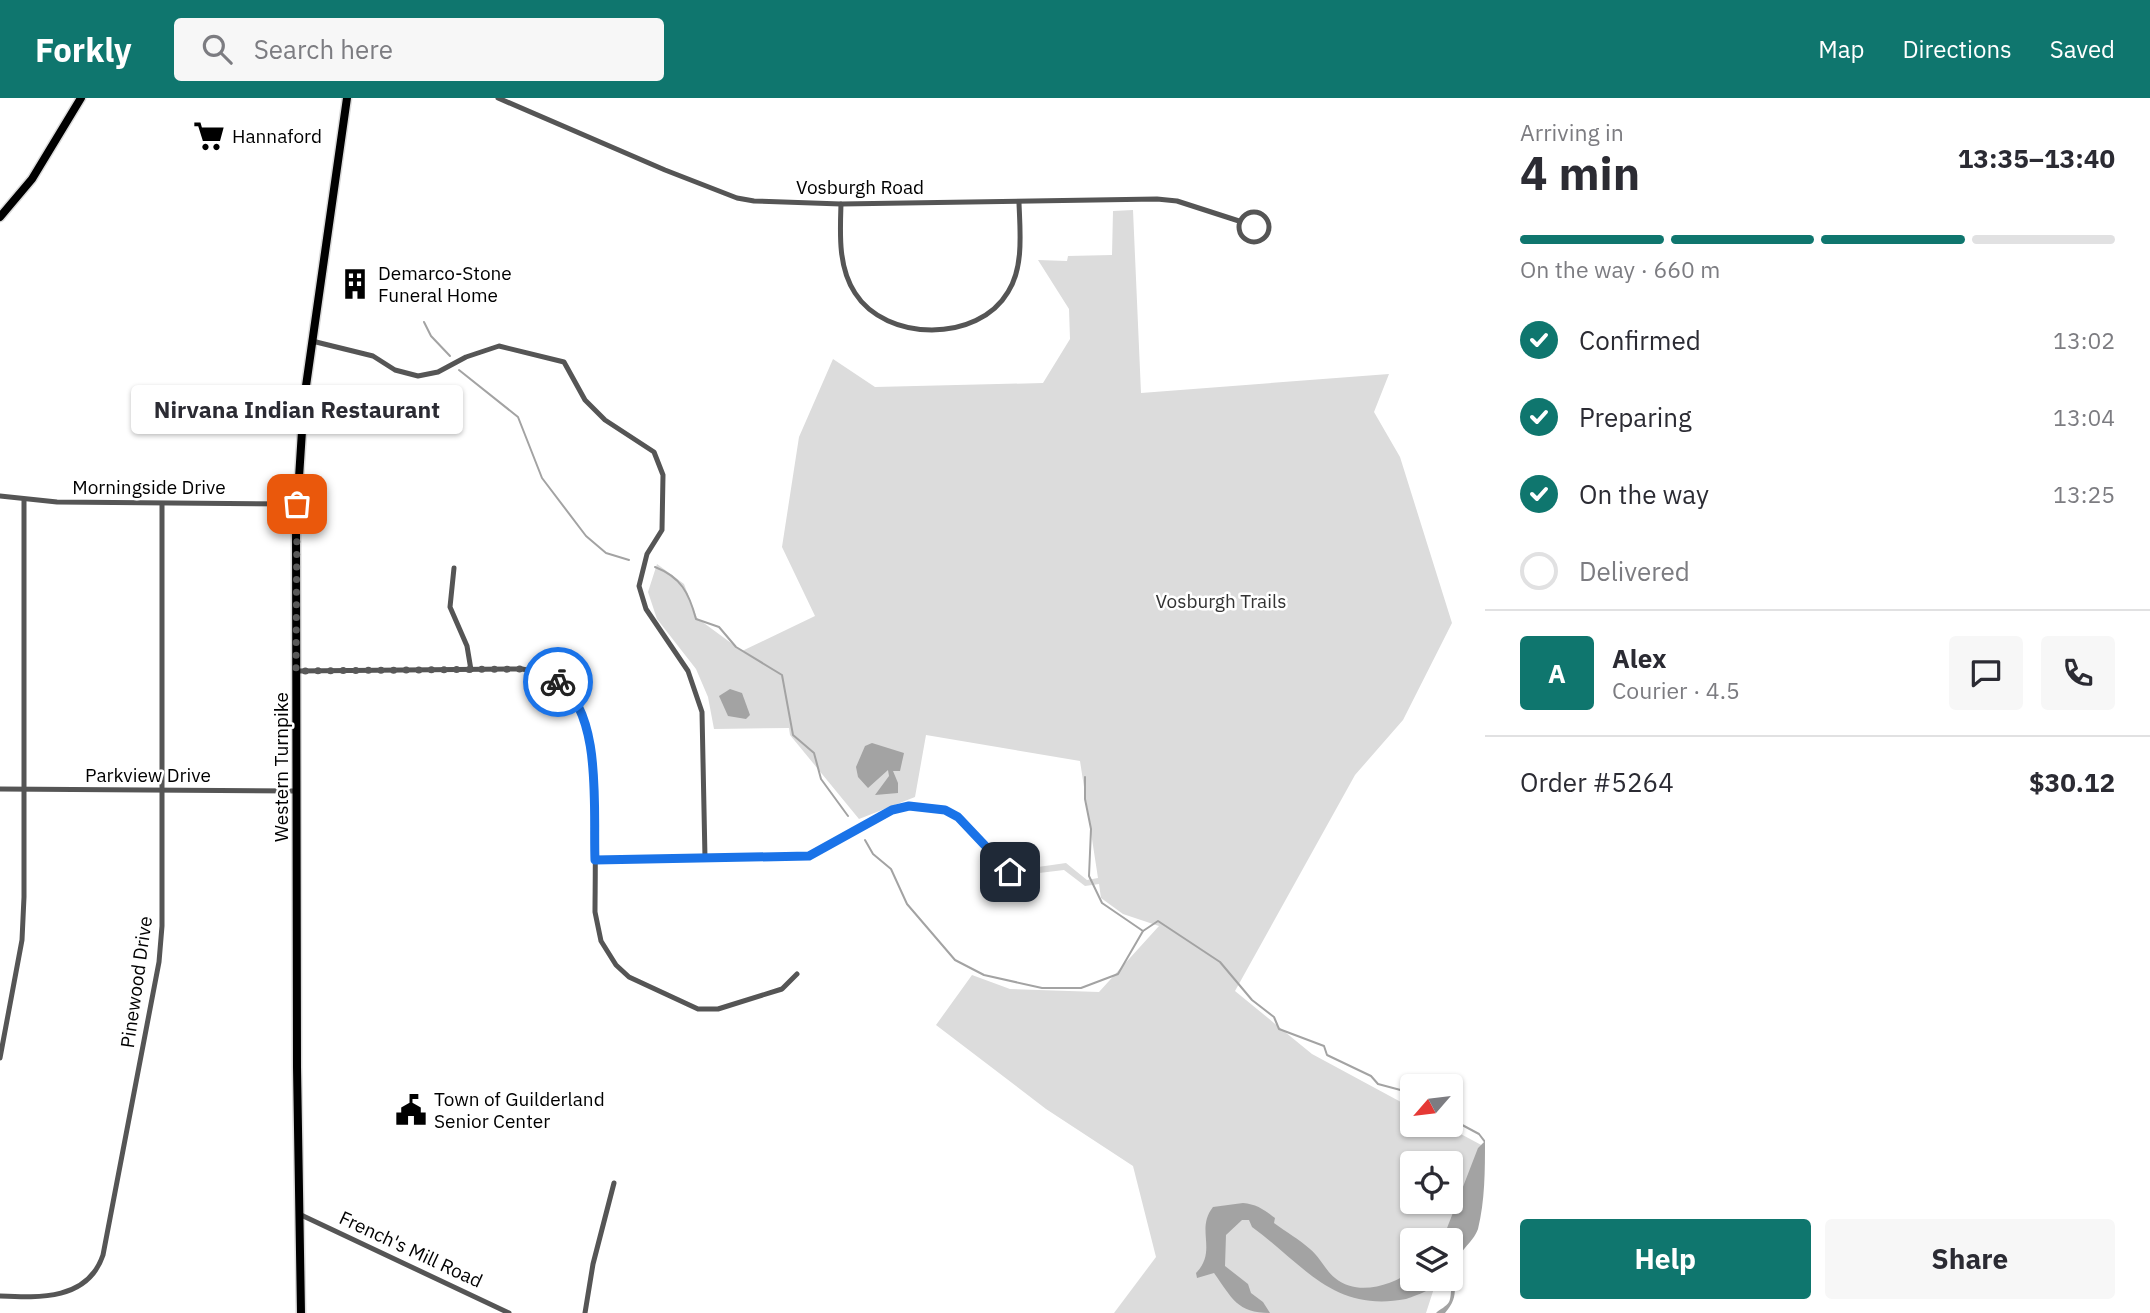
<!DOCTYPE html>
<meta charset="utf-8">
<style>
:root{--surface:#fff;--page:#f7f7f7;--text:#2b2b33;--muted:#7c7c81;--line:#e1e1e2;--accent:#0f766e}
body{margin:0;font-family:"IBM Plex Sans",sans-serif;background:var(--page);color:var(--text);height:100vh;display:flex;flex-direction:column;font-size:26px;white-space:nowrap}
*{box-sizing:border-box;margin:0}
p{font-size:23px;color:var(--muted)}
.icon{flex:none;width:38px;height:38px;fill:none;stroke:currentColor;stroke-width:2;stroke-linecap:round;stroke-linejoin:round}
.map{position:relative;flex:1;overflow:hidden}
.details{display:flex;flex-direction:column;background:var(--surface);width:665px}
.details>*{flex:none}
.needle{width:46px;rotate:242deg}
.buttons{position:absolute;left:1400px;top:976px;display:grid;gap:14px}
.buttons a{display:grid;place-items:center;width:63px;height:63px;border-radius:7px;background:var(--surface);box-shadow:0 2px 5px #0004;font-size:35px}
.pin{position:absolute;display:grid;place-items:center;width:60px;height:60px;color:#fff;margin:-30px;border-radius:14px;box-shadow:0 4px 10px #0006}
.courier{position:absolute;display:grid;place-items:center;width:70px;height:70px;margin:-35px;border:5px solid #1a73e8;border-radius:50%;background:#fff;color:#222;box-shadow:0 2px 9px #0007}
.bubble{position:absolute;height:49px;border-radius:7px;background:var(--surface);box-shadow:0 2px 5px #0004;font-size:23px;font-weight:700;line-height:49px;text-align:center}
.overview em{font-style:normal;font-weight:700}
.overview div{display:flex;flex-direction:column-reverse}
.overview{display:flex;align-items:center;justify-content:space-between;height:119px;padding:0 35px}
h1{font-size:46px;font-weight:700;line-height:52px}
.bar{display:grid;grid-template-columns:repeat(4,1fr);gap:10px 7px;align-content:center;height:84px;padding:0 35px}
.bar i{height:9px;border-radius:5px;background:var(--line)}
.bar .current{background:var(--accent)}
.bar p{grid-column:span 4}
.line{display:flex;align-items:center;gap:18px;padding:0 35px;border-top:2px solid var(--line)}
.line div{flex:1}
.round{display:grid;place-items:center;flex:none;width:74px;height:74px;border-radius:7px;background:var(--page)}
ol{padding:0 35px;list-style:none}
li{display:flex;align-items:center;gap:21px;height:77px}
li p{margin-inline-start:auto}
li .icon{padding:7px;border-radius:50%;background:var(--accent);color:#fff;stroke-width:4}
li:last-child{color:var(--muted)}
li i{width:38px;height:38px;border:4px solid var(--line);border-radius:50%}
.primary-button{display:flex;gap:14px;margin-top:auto;padding:14px 35px}
.primary-button a{flex:1;height:80px;border-radius:7px;background:var(--accent);color:#fff;font-size:28px;font-weight:700;line-height:80px;text-align:center}
.primary-button a+a{background:var(--page);color:var(--text)}
header{display:flex;align-items:center;gap:42px;box-sizing:border-box;height:98px;padding:0 35px;background:var(--accent);color:#fff}
header strong{font-size:33px}
nav{display:flex;gap:38px;margin-inline-start:auto;font-size:24px}
.search{width:490px;height:63px;background:var(--page);display:flex;align-items:center;gap:18px;box-sizing:border-box;padding:0 24px;border-radius:7px;color:var(--muted);font-size:26px}
main{display:flex;flex:1;min-height:0}
.map>svg:first-child{display:block}
.green{fill:#dcdcdc;fill-rule:evenodd}
.water{fill:#a3a3a3}
.lines{fill:none;stroke-linecap:round;stroke-linejoin:round}
.stream{stroke:#a3a3a3;stroke-width:2}
.primary-casing{stroke:#dbdbdb;stroke-width:11}
.minor{stroke:#555;stroke-width:5}
.primary{stroke:#000;stroke-width:8}
.done{stroke:#595959;stroke-width:7;stroke-dasharray:0 12.6}
.route{stroke:#1a73e8;stroke-width:9}
.labels{text-anchor:middle;stroke-width:5;stroke-linejoin:round;paint-order:stroke}
.poi-label{font-size:19px;fill:#000;stroke:#fff;text-anchor:start}
.street-label{font-size:19px;fill:#000;stroke:#fff}
.park-label{font-size:19px;fill:#333;stroke:#fff}
</style>
<header>
<strong>Forkly</strong>
<div class="search"><svg class="icon" aria-label="search" viewBox="0 0 24 24"><circle cx="10" cy="10" r="6"/><path d="M15 15l6 6"/></svg>Search here</div>
<nav><a>Map</a><a>Directions</a><a>Saved</a></nav>
</header>
<main>
<div class="map">
<svg width="1485" height="1215" viewBox="0 0 1485 1215">
<rect width="100%" height="100%" fill="#fff"/>
<path class="green" d="M 1133,112 L 1141,295 L 1389,276 L 1374,314 L 1400,359 L 1452,525 L 1403,622 L 1355,677 L 1235,893 L 1312,956 L 1412,1010 L 1412,1027 L 1444,1027 L 1485,1049 L 1451,1143 L 1412,1143 L 1412,1181 L 1437,1181 L 1426,1215 L 1114,1215 L 1156,1159 L 1133,1068 L 1046,1011 L 936,927 L 972,877 L 1010,891 L 1099,894 L 1159,828 L 1123,816 L 1101,800 L 1099,786 L 1085,788 L 1064,772 L 1039,775 L 1038,769 L 1066,765 L 1087,782 L 1098,780 L 1080,663 L 926,637 L 915,699 L 859,721 L 790,637 L 789,630 L 714,631 L 708,599 L 696,571 L 657,521 L 648,494 L 657,466 L 684,486 L 697,520 L 742,553 L 815,518 L 782,449 L 799,339 L 833,261 L 875,289 L 1043,285 L 1070,241 L 1069,211 L 1038,162 L 1067,163 L 1068,158 L 1112,157 L 1113,113 ZM 1412,1066 L 1451,1066 L 1451,1104 L 1412,1104 Z"/>
<g class="water">
<path d="M 730,591 L 742,595 L 750,617 L 746,621 L 728,618 L 719,598 Z"/>
<path d="M 872,645 L 904,655 L 900,673 L 893,673 L 898,685 L 898,695 L 875,697 L 889,678 L 888,672 L 868,690 L 858,679 L 856,669 L 865,648 Z"/>
<path d="M 1485,1043 C 1485,1072 1485,1103 1478,1131 C 1473,1145 1457,1154 1455,1168 C 1452,1187 1461,1197 1445,1215 L 1436,1215 C 1440,1211 1446,1209 1449,1204 C 1453,1198 1451,1155 1451,1143 L 1442,1143 L 1478,1050 Z"/>
<path d="M 1243,1105 C 1256,1106 1265,1112 1275,1120 L 1274,1125 C 1286,1134 1299,1141 1310,1151 C 1320,1159 1325,1172 1335,1180 C 1358,1199 1392,1187 1412,1173 L 1412,1181 L 1443,1181 C 1432,1192 1420,1196 1406,1201 C 1333,1215 1303,1166 1252,1129 L 1249,1122 L 1242,1122 L 1226,1137 L 1225,1168 L 1248,1186 L 1251,1195 L 1263,1204 L 1270,1215 C 1237,1215 1232,1200 1214,1175 L 1197,1180 L 1196,1175 C 1218,1152 1195,1132 1213,1109 Z"/>
</g>
<g class="lines">
<g class="stream">
<path d="M 424,224 L 431,238 L 450,258"/>
<path d="M 459,272 L 518,319 L 542,380 L 586,438 L 606,455 L 629,462"/>
<path d="M 655,469 C 681,479 689,495 696,521 L 719,529 L 736,549 L 782,577 L 793,637 L 814,655 L 821,681 L 848,718"/>
<path d="M 1085,679 L 1085,701 L 1091,731 L 1089,778 L 1102,805 L 1143,833 L 1158,823 L 1220,864 L 1252,902 L 1274,919 L 1279,931 L 1324,948 L 1327,957 L 1371,978 L 1378,986 L 1408,994 L 1412,1000"/>
<path d="M 865,742 L 873,756 L 891,771 L 907,806 L 955,862 L 984,877 L 1042,890 L 1081,890 L 1118,876 L 1143,833"/>
<path d="M 1451,1021 L 1479,1036 L 1485,1044"/>
</g>
<defs>
<g id="primary">
<path d="M 0,119 L 32,81 L 81,0"/>
<path d="M 301,1215 L 297,969 L 296,426 L 304,302 L 347,0"/>
</g>
</defs>
<use href="#primary" class="primary-casing"/>
<g class="minor">
<path d="M 498,0 L 665,72 L 737,100 L 754,103 L 841,106 L 1157,101 L 1177,103 L 1239,123"/>
<path d="M 841,106 C 840,136 838,169 855,195 C 886,244 978,245 1008,194 C 1024,169 1020,133 1019,105"/>
<circle cx="1254" cy="129" r="15"/>
<path d="M 312,243 L 373,258 L 395,272 L 418,278 L 438,274 L 466,259 L 499,248 L 564,264 L 585,302 L 605,322 L 654,354 L 663,377 L 662,432 L 647,456 L 639,488 L 646,511 L 688,573 L 702,614 L 705,760"/>
<path d="M 0,398 L 57,404 L 297,406"/>
<path d="M 454,470 L 450,509 L 467,548 L 471,572"/>
<path d="M 296,573 L 522,571 C 540,574 562,581 573,597 C 600,634 595,765 595,814 L 601,843 L 616,867 L 629,879 L 698,911 L 718,911 L 782,891 L 797,876"/>
<path d="M 0,691 L 297,693"/>
<path d="M 595,762 L 809,758 L 892,712 L 909,708 L 945,712 L 958,719 L 1010,774"/>
<path d="M 0,960 L 22,842 L 24,799 L 24,403"/>
<path d="M 299,1116 L 509,1215"/>
<path d="M 0,1198 C 40,1200 88,1202 103,1157 L 159,864 L 162,828 L 162,406"/>
<path d="M 585,1215 L 593,1166 L 614,1085"/>
</g>
<use href="#primary" class="primary"/>
</g>
<g class="lines">
<path class="done" d="M 297,406 L 296,573 L 522,571 L 558,584"/>
<path class="route" d="M 558,584 C 603,615 593,712 595,762 L 809,758 L 892,712 L 909,708 L 945,712 L 958,719 L 1010,774"/>
</g>
<defs>
<symbol id="supermarket-bare" viewBox="-9 -9 18 18"><path d="M-6-5.5h2.5l.6 2H6L4.5 2H-2.5L-4.4-4H-6ZM-1.5 3.2a1.3 1.3 0 1 0 .1 0ZM3 3.2a1.3 1.3 0 1 0 .1 0Z" fill="#000" stroke="#fff" stroke-width="2.5" paint-order="stroke"/></symbol>
<symbol id="building-bare" viewBox="-9 -9 18 18"><path d="M-4-6H4V6H1V3H-1V6H-4ZM-2.5-4.3h1.7v1.8h-1.7ZM.8-4.3h1.7v1.8H.8ZM-2.5-1h1.7V.8h-1.7ZM.8-1h1.7V.8H.8Z" fill="#000" stroke="#fff" stroke-width="2.5" paint-order="stroke"/></symbol>
<symbol id="civic-bare" viewBox="-9 -9 18 18"><path d="M-.6-6.5H3V-4.5H.6V-3L4-1V1h2V6H-6V1h2V-1L-.6-3ZM-1.2 2.5V6h2.4V2.5Z" fill="#000" stroke="#fff" stroke-width="2.5" paint-order="stroke"/></symbol>
</defs>
<g fill-rule="evenodd">
<use href="#supermarket-bare" x="187" y="16" width="44" height="44"/>
<use href="#building-bare" x="333" y="164" width="44" height="44"/>
<use href="#civic-bare" x="389" y="990" width="44" height="44"/>
</g>
<g class="labels">
<g class="poi-label">
<text x="232" y="45">Hannaford</text>
<text x="378" y="182">Demarco-Stone<tspan x="378" dy="22">Funeral Home</tspan></text>
<text x="434" y="1008">Town of Guilderland<tspan x="434" dy="22">Senior Center</tspan></text>
</g>
<g class="street-label">
<text x="860" y="96">Vosburgh Road</text>
<text x="149" y="396">Morningside Drive</text>
<text transform="translate(281 669) rotate(-90)" y="7">Western Turnpike</text>
<text x="148" y="684">Parkview Drive</text>
<text transform="translate(136 884) rotate(-82)" y="7">Pinewood Drive</text>
<text transform="translate(411 1151) rotate(25)" y="7">French's Mill Road</text>
</g>
<g class="park-label">
<text x="1221" y="510">Vosburgh Trails</text>
</g>
</g>
</svg>
<div class="buttons">
<a><svg class="needle" viewBox="-14 -14 28 28"><path d="M0-13l5 13h-10z" fill="#e53935"/><path d="M0 13l5-13h-10z" fill="#7c7c81"/></svg></a>
<a><svg class="icon" aria-label="locate" viewBox="0 0 24 24"><circle cx="12" cy="12" r="6"/><path d="M12 2v4M12 18v4M2 12h4M18 12h4"/></svg></a>
<a><svg class="icon" aria-label="layers" viewBox="0 0 24 24"><path d="M12 4l9 5-9 5-9-5zM3 14l9 5 9-5"/></svg></a>
</div>
<div class="pin" style="left:297px;top:406px;background:#ea580c"><svg class="icon" aria-label="bag" viewBox="0 0 24 24"><path d="M5 8h14l-1 12H6zM9 8a3 3 0 0 1 6 0"/></svg></div>
<div class="pin" style="left:1010px;top:774px;background:#1f2937"><svg class="icon" aria-label="home" viewBox="0 0 24 24"><path d="M3 11l9-7 9 7M6 9v11h12V9"/></svg></div>
<div class="courier" style="left:558px;top:584px"><svg class="icon" aria-label="bike" viewBox="0 0 24 24"><circle cx="6" cy="16" r="4"/><circle cx="18" cy="16" r="4"/><path d="M6 16l4-8h5l3 8M10 8l3 8H6M13 5h3"/></svg></div>
<div class="bubble" style="left:131px;top:287px;width:332px">Nirvana Indian Restaurant</div>
</div>
<section class="details">
<div class="overview"><div><h1>4 min</h1><p>Arriving in</p></div><em>13:35–13:40</em></div>
<div class="bar"><i class="current"></i><i class="current"></i><i class="current"></i><i></i><p>On the way · 660 m</p></div>
<ol>
<li><svg class="icon" aria-label="check" viewBox="0 0 24 24"><path d="M5 12l5 5 9-10"/></svg>Confirmed<p>13:02</p></li>
<li><svg class="icon" aria-label="check" viewBox="0 0 24 24"><path d="M5 12l5 5 9-10"/></svg>Preparing<p>13:04</p></li>
<li><svg class="icon" aria-label="check" viewBox="0 0 24 24"><path d="M5 12l5 5 9-10"/></svg>On the way<p>13:25</p></li>
<li><i></i>Delivered</li>
</ol>
<div class="line" style="height:126px"><b class="round" style="background:var(--accent);color:#fff">A</b><div><b>Alex</b><p>Courier · 4.5</p></div><a class="round"><svg class="icon" aria-label="chat" viewBox="0 0 24 24"><path d="M4 5h16v11H9l-5 4z"/></svg></a><a class="round"><svg class="icon" aria-label="phone" viewBox="0 0 24 24"><path d="M5 4h4l2 5-3 2q2 4 5 5l2-3 5 2v4C11 20 4 13 5 4z"/></svg></a></div>
<div class="line" style="height:91px"><div>Order #5264</div><b>$30.12</b></div>
<div class="primary-button"><a>Help</a><a>Share</a></div>
</section>
</main>
